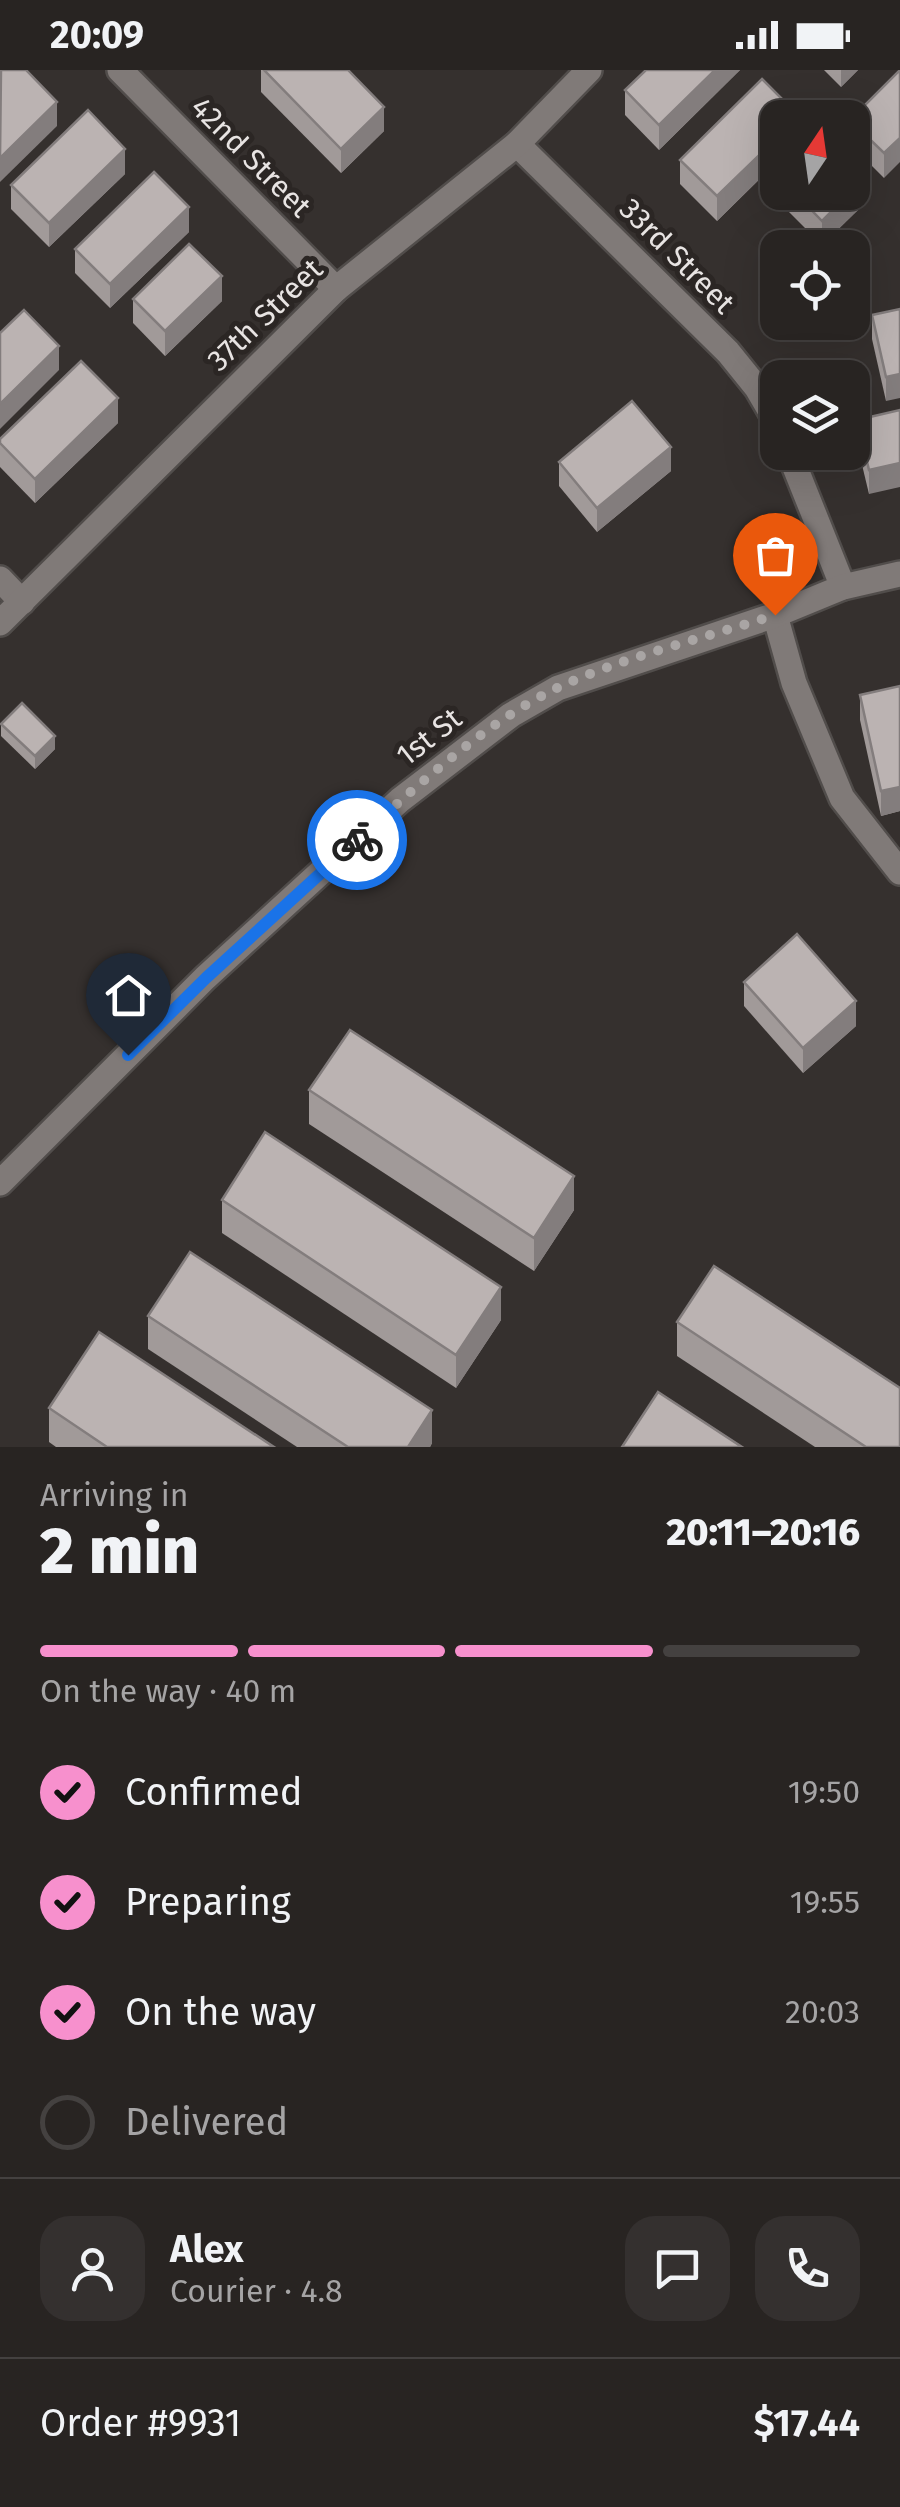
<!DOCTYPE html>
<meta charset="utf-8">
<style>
:root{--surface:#282422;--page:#34302f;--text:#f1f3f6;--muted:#a5a4a5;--line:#444140;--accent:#f790cd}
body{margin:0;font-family:"Fira Sans",sans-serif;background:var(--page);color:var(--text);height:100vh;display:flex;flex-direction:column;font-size:38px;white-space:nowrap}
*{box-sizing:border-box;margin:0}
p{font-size:32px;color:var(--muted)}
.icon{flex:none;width:55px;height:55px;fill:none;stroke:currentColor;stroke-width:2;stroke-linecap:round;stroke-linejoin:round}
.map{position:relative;height:1377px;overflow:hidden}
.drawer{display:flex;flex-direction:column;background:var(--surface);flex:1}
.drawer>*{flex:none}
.needle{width:65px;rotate:13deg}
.controls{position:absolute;left:760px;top:30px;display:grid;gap:20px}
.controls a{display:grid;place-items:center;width:110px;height:110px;border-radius:20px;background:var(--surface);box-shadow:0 10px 40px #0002,0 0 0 2px var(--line);font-size:50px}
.pin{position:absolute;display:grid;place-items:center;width:85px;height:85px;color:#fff;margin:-102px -42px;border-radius:50% 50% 50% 0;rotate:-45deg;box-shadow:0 0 10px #0007}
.pin .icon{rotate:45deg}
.courier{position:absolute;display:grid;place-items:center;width:100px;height:100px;margin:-50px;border:8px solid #1a73e8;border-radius:50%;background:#fff;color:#222;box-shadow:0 2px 12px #0007}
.headline em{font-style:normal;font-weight:800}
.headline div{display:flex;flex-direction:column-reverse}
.headline{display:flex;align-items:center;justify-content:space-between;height:170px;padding:0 40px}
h1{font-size:65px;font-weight:800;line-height:75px}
.bar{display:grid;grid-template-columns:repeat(4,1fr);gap:15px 10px;align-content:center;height:120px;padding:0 40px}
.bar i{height:12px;border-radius:8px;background:var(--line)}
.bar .active{background:var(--accent)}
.bar p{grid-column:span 4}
.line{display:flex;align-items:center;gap:25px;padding:0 40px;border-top:2px solid var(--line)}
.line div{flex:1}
.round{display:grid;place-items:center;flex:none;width:105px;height:105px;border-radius:30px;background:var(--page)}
ol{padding:0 40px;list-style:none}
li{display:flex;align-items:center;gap:30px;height:110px}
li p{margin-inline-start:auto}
li .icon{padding:10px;border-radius:50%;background:var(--accent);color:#111;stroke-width:4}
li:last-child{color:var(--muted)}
li i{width:55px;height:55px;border:5px solid var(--line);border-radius:50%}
.status{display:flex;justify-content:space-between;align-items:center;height:70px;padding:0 50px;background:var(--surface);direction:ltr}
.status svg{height:28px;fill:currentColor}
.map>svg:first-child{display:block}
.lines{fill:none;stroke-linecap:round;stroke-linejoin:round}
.street-casing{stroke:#514d4b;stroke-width:30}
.street{stroke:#807a78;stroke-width:25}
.wall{fill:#a19a99}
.shaded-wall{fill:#837d7d}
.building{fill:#bbb3b2;stroke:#837d7d;stroke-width:2.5}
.done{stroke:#a9a5a4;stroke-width:10;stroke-dasharray:0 18}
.route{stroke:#1a73e8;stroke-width:12}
.labels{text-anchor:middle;stroke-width:10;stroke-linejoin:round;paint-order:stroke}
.street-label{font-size:30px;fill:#e8e4e3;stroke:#2b2624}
</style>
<div class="status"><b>20:09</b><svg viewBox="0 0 49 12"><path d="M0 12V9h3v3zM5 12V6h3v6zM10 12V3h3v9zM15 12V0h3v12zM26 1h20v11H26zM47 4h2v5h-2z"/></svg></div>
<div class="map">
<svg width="900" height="1377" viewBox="0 0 900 1377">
<rect width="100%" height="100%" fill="#35302e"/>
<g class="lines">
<defs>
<g id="street">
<path d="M 120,0 L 336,219"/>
<path d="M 517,74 L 728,282 L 757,318 L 778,354"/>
<path d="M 789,382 L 843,517"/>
<path d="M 0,509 L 22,532"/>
<path d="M 775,545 L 794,613 L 842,728 L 900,802"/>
<path d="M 0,553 L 336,219 L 517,74 L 589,0"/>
<path d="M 0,1113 L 205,908 L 400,730 L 511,645 L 558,618 L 775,545 L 843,517 L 900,504"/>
</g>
</defs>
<use href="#street" class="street-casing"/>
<use href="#street" class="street"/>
</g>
<g class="wall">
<path d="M 261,0 L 348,0 L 384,61 L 341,103 L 261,22 Z"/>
<path d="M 646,0 L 740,0 L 659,80 L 625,45 L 625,20 Z"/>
<path d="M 824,0 L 858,0 L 841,17 Z"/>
<path d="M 900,0 L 884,108 L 852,76 L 852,48 Z"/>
<path d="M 762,9 L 799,48 L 778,48 L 778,91 L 717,151 L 680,114 L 680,90 Z"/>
<path d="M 125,104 L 49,177 L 11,139 L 11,115 Z"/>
<path d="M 787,122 L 852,122 L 860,138 L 822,175 L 787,140 Z"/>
<path d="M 189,162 L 110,238 L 75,203 L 75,179 Z"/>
<path d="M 133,229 L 222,231 L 165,286 L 133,253 Z"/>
<path d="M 900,239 L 886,331 L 872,269 L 872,245 Z"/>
<path d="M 900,340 L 869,424 L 857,374 L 857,350 Z"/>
<path d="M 118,353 L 35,433 L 0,397 L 0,369 Z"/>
<path d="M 559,392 L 671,401 L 597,462 L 559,416 Z"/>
<path d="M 900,616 L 900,741 L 881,746 L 860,650 L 860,625 Z"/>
<path d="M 1,654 L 55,679 L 35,699 L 1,666 Z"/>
<path d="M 744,912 L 856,956 L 803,1003 L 744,936 Z"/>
<path d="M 309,1020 L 574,1140 L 534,1201 L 309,1054 Z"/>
<path d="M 222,1130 L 501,1250 L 456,1318 L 222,1163 Z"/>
<path d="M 148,1246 L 432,1373 L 430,1377 L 297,1377 L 148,1279 Z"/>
<path d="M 677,1252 L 900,1377 L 815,1377 L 677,1286 Z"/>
<path d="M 49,1338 L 274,1377 L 56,1377 L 49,1372 Z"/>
</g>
<g class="shaded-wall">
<path d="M 715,0 L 740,0 L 659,80 L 659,55 Z"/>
<path d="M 841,0 L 858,0 L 841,17 Z"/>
<path d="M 57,32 L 57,56 L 0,112 L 0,88 Z"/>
<path d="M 384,37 L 384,61 L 341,103 L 341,79 Z"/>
<path d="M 778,67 L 778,91 L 717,151 L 717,126 Z"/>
<path d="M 900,68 L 900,92 L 884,108 L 884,83 Z"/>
<path d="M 125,79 L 125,104 L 49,177 L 49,153 Z"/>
<path d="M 860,114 L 860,138 L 822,175 L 822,151 Z"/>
<path d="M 189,137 L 189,162 L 110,238 L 110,214 Z"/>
<path d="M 222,206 L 222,231 L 165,286 L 165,261 Z"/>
<path d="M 59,276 L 59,300 L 0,359 L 0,334 Z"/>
<path d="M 900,304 L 900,328 L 886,331 L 886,307 Z"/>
<path d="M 118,328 L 118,353 L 35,433 L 35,409 Z"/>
<path d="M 671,377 L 671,401 L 597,462 L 597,438 Z"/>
<path d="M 900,393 L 900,417 L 869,424 L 869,400 Z"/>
<path d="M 55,666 L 55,679 L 35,699 L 35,686 Z"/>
<path d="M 900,717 L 900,741 L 881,746 L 881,721 Z"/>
<path d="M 856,931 L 856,956 L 803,1003 L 803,978 Z"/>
<path d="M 574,1106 L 574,1140 L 534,1201 L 534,1168 Z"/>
<path d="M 501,1217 L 501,1250 L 456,1318 L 456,1285 Z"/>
<path d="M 432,1340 L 432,1373 L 430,1377 L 408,1377 Z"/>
</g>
<g class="building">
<path d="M 1,0 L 26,0 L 57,32 L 0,88 Z"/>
<path d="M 264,0 L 348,0 L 384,37 L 341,79 Z"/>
<path d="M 646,0 L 715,0 L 659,55 L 625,20 Z"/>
<path d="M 900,0 L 900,68 L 884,83 L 852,52 L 852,48 Z"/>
<path d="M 762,9 L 799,46 L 797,48 L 778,48 L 778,67 L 717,126 L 680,90 Z"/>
<path d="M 88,40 L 125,79 L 49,153 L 11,115 Z"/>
<path d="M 154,102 L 189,137 L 110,214 L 75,179 Z"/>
<path d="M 852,106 L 860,114 L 852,121 Z"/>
<path d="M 794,122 L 851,122 L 822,151 Z"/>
<path d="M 189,174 L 222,206 L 165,261 L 133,229 Z"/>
<path d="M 900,239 L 900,304 L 886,307 L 872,245 Z"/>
<path d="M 24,240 L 59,276 L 0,334 L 0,263 Z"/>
<path d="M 81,291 L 118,328 L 35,409 L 0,373 L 0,369 Z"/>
<path d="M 632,331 L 671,377 L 597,438 L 559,392 Z"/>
<path d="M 900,340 L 900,393 L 869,400 L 857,350 Z"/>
<path d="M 900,616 L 900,717 L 881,721 L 860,625 Z"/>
<path d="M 22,633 L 55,666 L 35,686 L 1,654 Z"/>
<path d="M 797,864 L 856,931 L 803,978 L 744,912 Z"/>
<path d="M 350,960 L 574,1106 L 534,1168 L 309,1020 Z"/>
<path d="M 265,1062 L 501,1217 L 456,1285 L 222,1130 Z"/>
<path d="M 190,1182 L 432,1340 L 408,1377 L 348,1377 L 148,1246 Z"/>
<path d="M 714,1196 L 900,1318 L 900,1377 L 866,1377 L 677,1252 Z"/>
<path d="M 99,1262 L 274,1377 L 107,1377 L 49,1338 Z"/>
<path d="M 658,1322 L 742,1377 L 622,1377 Z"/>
</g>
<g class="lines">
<path class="done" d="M 357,770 C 414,718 488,651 557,618 C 623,587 705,568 775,545"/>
<path class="route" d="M 128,985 L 206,908 L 357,770"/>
</g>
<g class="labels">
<g class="street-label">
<text transform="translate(251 87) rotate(45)" y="10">42nd Street</text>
<text transform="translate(677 186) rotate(45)" y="10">33rd Street</text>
<text transform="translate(265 245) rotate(-44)" y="10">37th Street</text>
<text transform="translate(429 667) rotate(-38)" y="10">1st St</text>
</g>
</g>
</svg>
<div class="controls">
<a><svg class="needle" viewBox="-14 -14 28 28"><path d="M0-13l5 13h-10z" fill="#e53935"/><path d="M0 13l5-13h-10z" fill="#a5a4a5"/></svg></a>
<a><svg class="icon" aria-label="locate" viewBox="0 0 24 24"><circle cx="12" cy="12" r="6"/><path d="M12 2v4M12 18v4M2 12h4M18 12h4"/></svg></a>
<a><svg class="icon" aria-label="layers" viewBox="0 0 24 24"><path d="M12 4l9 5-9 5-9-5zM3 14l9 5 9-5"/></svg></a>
</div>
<div class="pin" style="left:775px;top:545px;background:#ea580c"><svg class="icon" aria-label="bag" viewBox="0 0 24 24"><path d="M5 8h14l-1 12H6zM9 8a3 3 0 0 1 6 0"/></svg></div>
<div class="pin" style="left:128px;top:985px;background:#1f2937"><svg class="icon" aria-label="home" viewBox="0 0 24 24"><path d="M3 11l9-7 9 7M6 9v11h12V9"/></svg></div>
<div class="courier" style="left:357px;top:770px"><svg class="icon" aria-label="bike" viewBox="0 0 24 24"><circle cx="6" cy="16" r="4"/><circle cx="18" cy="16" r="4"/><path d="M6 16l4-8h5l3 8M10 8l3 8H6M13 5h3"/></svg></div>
</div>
<section class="drawer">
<div class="headline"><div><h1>2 min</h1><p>Arriving in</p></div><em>20:11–20:16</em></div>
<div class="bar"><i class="active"></i><i class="active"></i><i class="active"></i><i></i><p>On the way · 40 m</p></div>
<ol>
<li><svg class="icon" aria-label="check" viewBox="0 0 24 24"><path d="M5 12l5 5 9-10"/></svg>Confirmed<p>19:50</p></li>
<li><svg class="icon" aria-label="check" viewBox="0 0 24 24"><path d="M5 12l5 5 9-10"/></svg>Preparing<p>19:55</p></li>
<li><svg class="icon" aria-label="check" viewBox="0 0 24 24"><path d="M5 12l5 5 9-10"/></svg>On the way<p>20:03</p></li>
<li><i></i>Delivered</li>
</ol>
<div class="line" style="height:180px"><a class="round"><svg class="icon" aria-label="person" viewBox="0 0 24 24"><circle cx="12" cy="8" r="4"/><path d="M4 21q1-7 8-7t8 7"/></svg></a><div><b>Alex</b><p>Courier · 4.8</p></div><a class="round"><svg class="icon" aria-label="chat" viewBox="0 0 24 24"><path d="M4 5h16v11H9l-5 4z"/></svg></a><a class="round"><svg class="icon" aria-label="phone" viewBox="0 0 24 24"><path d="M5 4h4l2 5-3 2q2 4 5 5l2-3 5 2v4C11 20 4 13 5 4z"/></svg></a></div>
<div class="line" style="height:130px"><div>Order #9931</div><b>$17.44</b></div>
</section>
